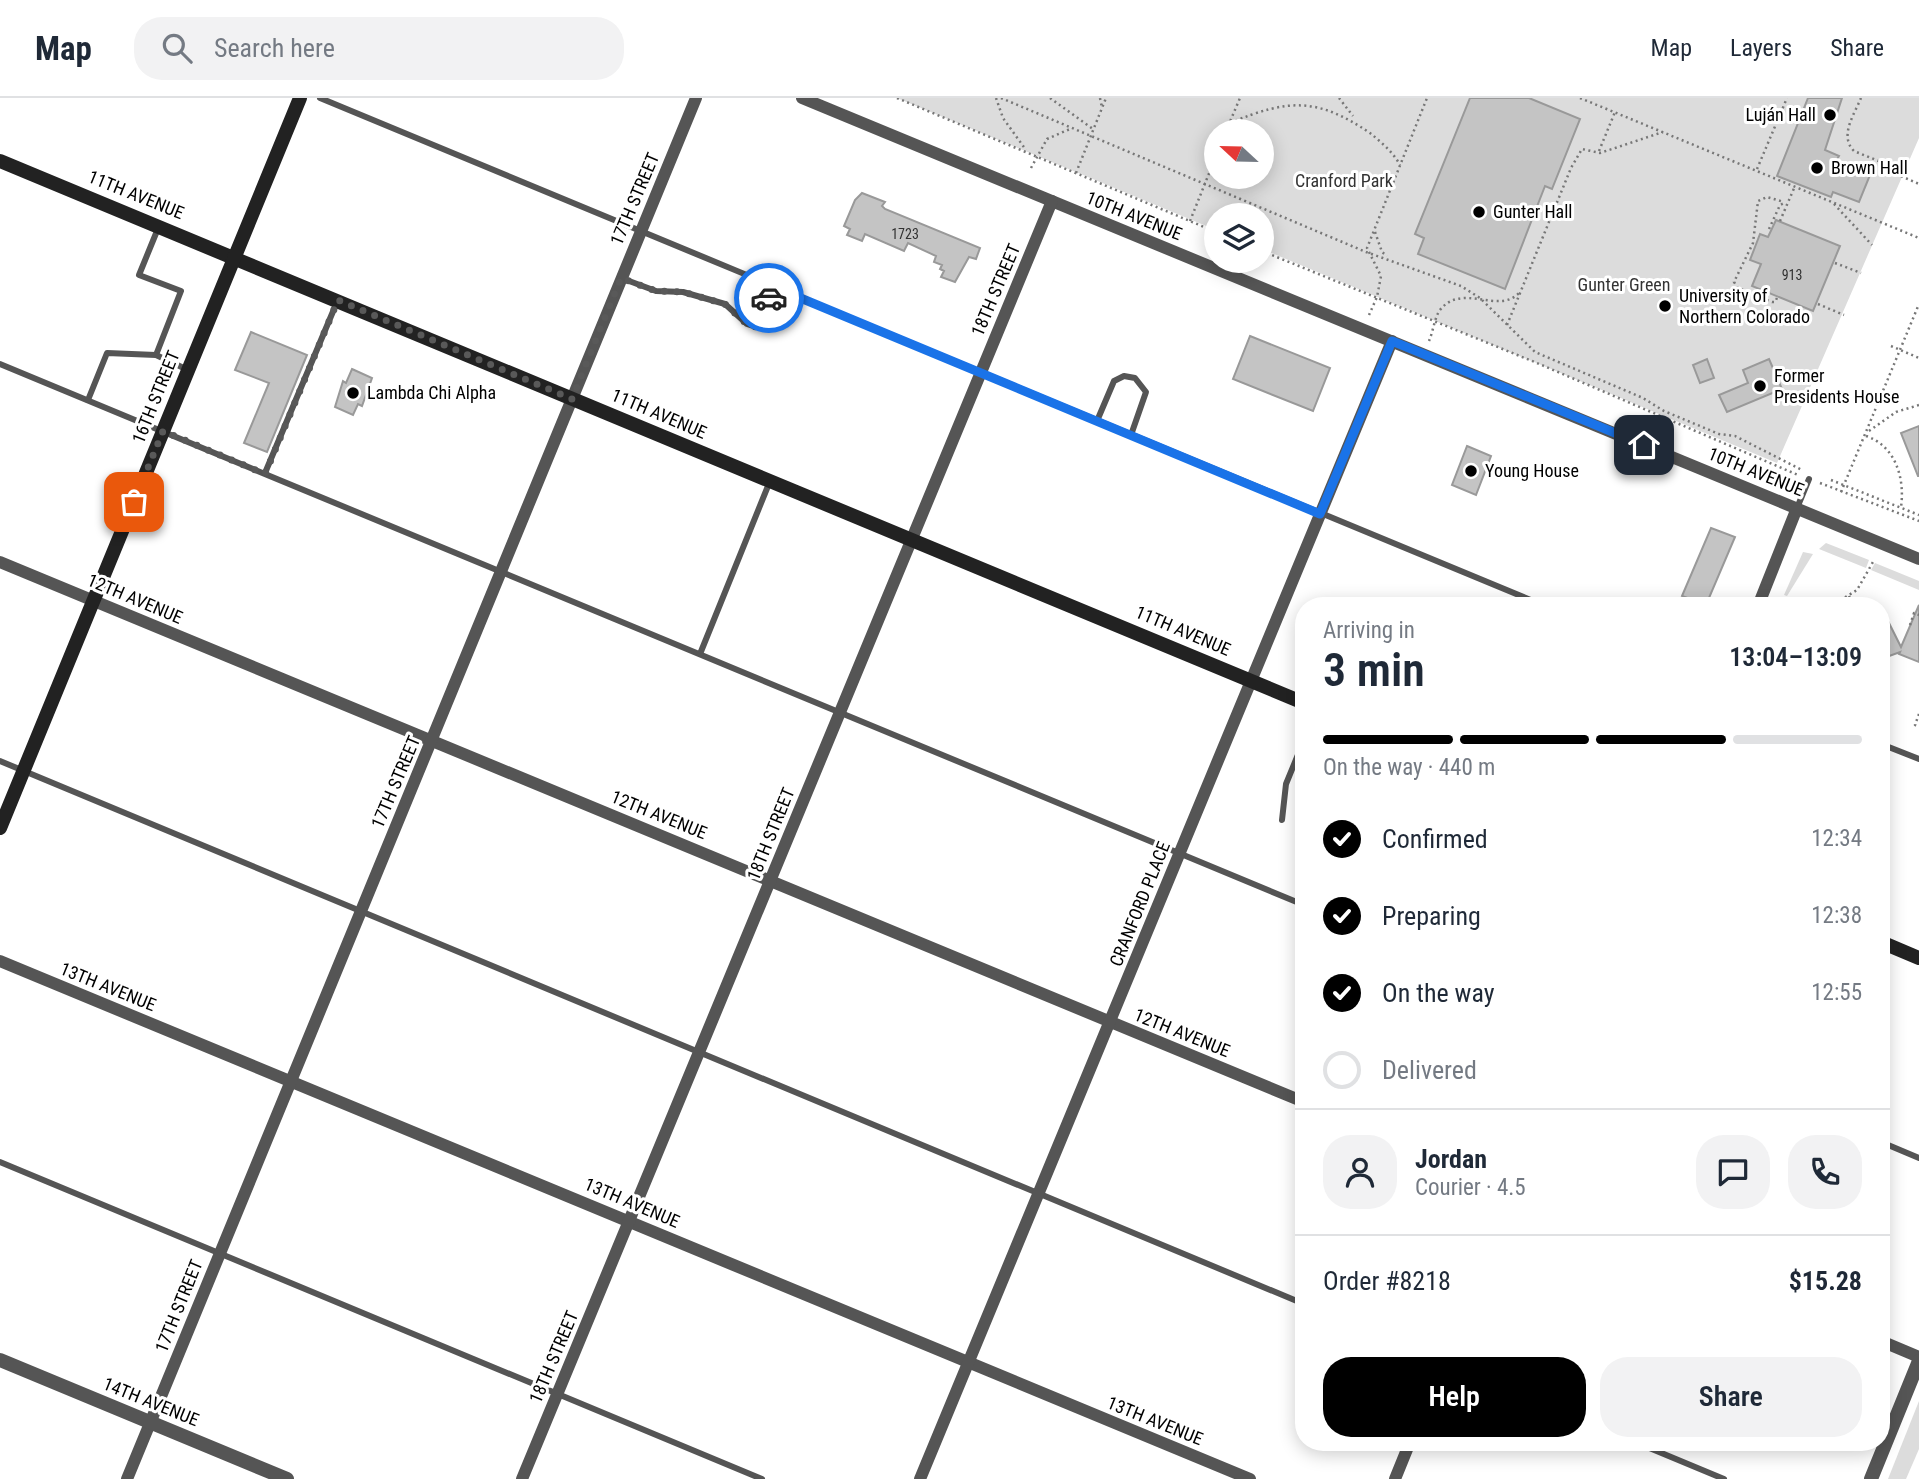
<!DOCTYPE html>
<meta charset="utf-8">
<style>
:root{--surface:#fff;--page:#f2f2f3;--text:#1f2937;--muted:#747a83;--line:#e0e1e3;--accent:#000}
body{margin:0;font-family:"Roboto Condensed",sans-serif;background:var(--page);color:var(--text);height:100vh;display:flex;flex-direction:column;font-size:26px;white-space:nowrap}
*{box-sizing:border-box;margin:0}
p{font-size:23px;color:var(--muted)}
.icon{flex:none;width:38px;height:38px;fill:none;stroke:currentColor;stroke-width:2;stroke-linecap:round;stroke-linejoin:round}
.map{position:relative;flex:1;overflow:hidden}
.drawer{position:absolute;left:1295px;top:499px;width:595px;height:854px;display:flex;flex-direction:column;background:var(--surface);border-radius:28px;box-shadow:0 4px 18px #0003}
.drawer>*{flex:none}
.needle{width:46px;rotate:292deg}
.fabs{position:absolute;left:1204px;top:21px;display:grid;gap:14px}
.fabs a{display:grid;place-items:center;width:70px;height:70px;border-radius:50%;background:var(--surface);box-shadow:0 4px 18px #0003;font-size:35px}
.pin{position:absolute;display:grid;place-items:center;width:60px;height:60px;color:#fff;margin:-30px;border-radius:14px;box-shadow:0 4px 10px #0006}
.courier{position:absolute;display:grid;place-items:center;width:70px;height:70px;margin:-35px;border:5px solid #1a73e8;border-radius:50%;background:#fff;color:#222;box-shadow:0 2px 9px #0007}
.summary em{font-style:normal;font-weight:600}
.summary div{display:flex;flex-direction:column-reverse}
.summary{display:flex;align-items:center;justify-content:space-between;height:119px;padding:0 28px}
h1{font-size:46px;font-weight:600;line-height:52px}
.bar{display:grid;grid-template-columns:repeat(4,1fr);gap:10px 7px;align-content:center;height:84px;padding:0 28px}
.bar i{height:9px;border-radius:5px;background:var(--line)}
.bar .selected{background:var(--accent)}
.bar p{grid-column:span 4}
.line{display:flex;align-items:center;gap:18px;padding:0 28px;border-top:2px solid var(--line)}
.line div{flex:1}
.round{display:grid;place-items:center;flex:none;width:74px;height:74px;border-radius:28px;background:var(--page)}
ol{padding:0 28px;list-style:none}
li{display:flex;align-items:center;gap:21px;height:77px}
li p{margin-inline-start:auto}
li .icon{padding:7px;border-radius:50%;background:var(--accent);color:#fff;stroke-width:4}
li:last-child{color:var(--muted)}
li i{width:38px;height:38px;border:4px solid var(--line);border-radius:50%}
.action{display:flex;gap:14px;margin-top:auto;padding:14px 28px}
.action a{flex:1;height:80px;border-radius:28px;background:var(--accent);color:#fff;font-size:28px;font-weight:600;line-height:80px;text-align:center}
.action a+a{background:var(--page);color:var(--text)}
header{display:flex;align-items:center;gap:42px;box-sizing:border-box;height:98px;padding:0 35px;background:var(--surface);border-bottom:2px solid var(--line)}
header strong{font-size:33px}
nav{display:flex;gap:38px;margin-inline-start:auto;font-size:24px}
.search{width:490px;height:63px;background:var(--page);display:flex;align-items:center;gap:18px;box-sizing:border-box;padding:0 24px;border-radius:28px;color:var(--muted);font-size:26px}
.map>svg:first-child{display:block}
.green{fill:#dcdcdc;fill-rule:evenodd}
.building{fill:#c4c4c4;stroke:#999;stroke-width:2}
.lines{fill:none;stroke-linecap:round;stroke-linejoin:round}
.path{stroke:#777;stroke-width:2.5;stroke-dasharray:2 3.5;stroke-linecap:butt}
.service{stroke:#555;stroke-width:6}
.minor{stroke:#555;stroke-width:12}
.tertiary{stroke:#555;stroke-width:14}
.secondary{stroke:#222;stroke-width:14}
.done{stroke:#595959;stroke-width:7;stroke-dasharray:0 12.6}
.route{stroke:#1a73e8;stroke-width:9}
.poi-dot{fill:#000;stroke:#fff;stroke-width:2.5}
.labels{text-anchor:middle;stroke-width:6;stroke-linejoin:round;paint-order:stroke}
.number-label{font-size:14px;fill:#313131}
.poi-label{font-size:18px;fill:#000;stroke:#fff;text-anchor:start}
.park-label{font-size:18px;fill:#333;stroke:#fff}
.street-label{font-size:18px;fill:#000;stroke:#fff}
</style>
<header>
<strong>Map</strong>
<div class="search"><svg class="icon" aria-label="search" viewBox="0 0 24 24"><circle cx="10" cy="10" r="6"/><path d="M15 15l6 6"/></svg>Search here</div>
<nav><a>Map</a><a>Layers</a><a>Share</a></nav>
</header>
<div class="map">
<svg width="1919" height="1381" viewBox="0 0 1919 1381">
<rect width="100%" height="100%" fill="#fff"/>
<g class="green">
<path d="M 897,0 L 1919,0 L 1919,40 L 1777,365 L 1262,151 L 1262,117 L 1216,117 L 1216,132 ZM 1216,33 L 1262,33 L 1262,79 L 1216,79 Z"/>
<path d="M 1826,445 L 1869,462 L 1866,470 L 1819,451 Z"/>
<path d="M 1803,454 L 1813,456 L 1787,498 L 1784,497 Z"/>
<path d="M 1875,465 L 1919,483 L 1919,492 L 1871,472 Z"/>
<path d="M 1919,1303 L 1919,1351 L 1906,1381 L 1888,1381 Z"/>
</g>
<g class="building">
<path d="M 1470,0 L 1529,0 L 1580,21 L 1552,91 L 1545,88 L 1505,191 L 1418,156 L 1424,140 L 1415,136 Z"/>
<path d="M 1808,0 L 1842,0 L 1825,52 L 1839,58 L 1836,63 L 1870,77 L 1859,104 L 1833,94 L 1831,99 L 1777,78 Z"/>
<path d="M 862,95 L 885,104 L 882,108 L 885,111 L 980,150 L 976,161 L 969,159 L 955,184 L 941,179 L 944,173 L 940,171 L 942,167 L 934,164 L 936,158 L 908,145 L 904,153 L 865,136 L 862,143 L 847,137 L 850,131 L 844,128 L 855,102 Z"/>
<path d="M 1776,122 L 1840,148 L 1813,213 L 1752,188 L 1761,166 L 1750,162 L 1760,136 L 1768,139 Z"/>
<path d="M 251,234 L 307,257 L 267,354 L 244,345 L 269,285 L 235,272 Z"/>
<path d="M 1250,238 L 1330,270 L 1313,313 L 1233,281 Z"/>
<path d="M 1707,261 L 1714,280 L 1700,285 L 1693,267 Z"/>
<path d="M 1769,261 L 1782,291 L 1727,314 L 1719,297 L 1748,285 L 1743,272 Z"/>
<path d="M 352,271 L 372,280 L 362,308 L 358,306 L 353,317 L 335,309 L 343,283 L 346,285 Z"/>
<path d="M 1919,328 L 1919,378 L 1918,378 L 1901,335 Z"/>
<path d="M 1467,348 L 1491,358 L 1476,397 L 1452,387 Z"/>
<path d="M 1711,430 L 1735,439 L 1706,507 L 1682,498 Z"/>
<path d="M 1919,507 L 1919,564 L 1899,556 L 1900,554 L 1881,561 L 1881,509 L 1901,549 Z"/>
</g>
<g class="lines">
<g class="path">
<path d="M 897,0 L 1216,134"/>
<path d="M 996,0 L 1003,20 L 1026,52"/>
<path d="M 1001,0 L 1366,154 L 1461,188 L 1480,200 L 1535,254 L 1643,300 L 1664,313 L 1719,336 L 1735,338 L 1802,372"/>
<path d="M 1050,0 L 1093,31"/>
<path d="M 1100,0 L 1102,10"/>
<path d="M 1339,0 L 1353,18"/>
<path d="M 1580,0 L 1919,140"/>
<path d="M 1861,0 C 1854,17 1839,38 1854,53 L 1903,73"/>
<path d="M 1230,25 C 1290,0 1318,0 1370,35 C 1381,44 1393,54 1400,67"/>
<path d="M 1226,33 L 1240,0"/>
<path d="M 1599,53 L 1615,14"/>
<path d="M 1031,70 L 1047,41 L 1070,31"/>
<path d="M 1757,71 L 1787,0"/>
<path d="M 1076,75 L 1106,0"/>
<path d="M 1901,78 L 1919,86"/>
<path d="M 1834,106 L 1872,147"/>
<path d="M 1190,123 L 1216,58"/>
<path d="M 1780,123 L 1795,88"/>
<path d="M 1769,131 L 1780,107 L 1784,105"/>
<path d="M 1375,134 L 1382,154 L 1387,158"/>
<path d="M 1262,153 L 1537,265 L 1798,377"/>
<path d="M 1835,165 L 1861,175"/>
<path d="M 1777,200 L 1775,204 L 1772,204 L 1738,190 L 1734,184 L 1753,145 L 1758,103 L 1767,99 L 1784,104"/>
<path d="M 1818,206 L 1844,217"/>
<path d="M 1369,217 L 1377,199 L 1381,178 L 1367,150 L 1427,0"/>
<path d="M 1507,227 L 1571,70 L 1582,51 L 1600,55 L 1663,34"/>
<path d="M 1429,243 C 1433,234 1435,218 1440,212 C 1462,184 1498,217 1519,195"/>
<path d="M 1891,248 L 1919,260"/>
<path d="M 1869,333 L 1896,314 L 1919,307"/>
<path d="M 1866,338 C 1896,348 1905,381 1901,409"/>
<path d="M 1831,382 L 1919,417"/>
<path d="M 1820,385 L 1919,423"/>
<path d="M 1841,394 L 1919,206"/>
<path d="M 1849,498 L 1853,508"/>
<path d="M 1788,502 L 1803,508"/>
<path d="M 1831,508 L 1857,492 L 1873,464"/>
<path d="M 1910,527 L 1914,515 L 1919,517"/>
<path d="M 1919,616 L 1915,627 L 1919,629"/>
</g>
<g class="service">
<path d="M 320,0 L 1545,508"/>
<path d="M 621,180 L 656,193 L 683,194 L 725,206 L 747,226 L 756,229 L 774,189"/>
<path d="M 156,257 L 181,193 L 139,177 L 159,128"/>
<path d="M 0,266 L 1304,807"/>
<path d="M 88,302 L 107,255 L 156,257 L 188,272"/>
<path d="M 1097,323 L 1114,283 L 1124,278 L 1135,280 L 1146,294 L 1131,337"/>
<path d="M 265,375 L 337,204"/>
<path d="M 1797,410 L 1809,381"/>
<path d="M 700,556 L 770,383"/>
<path d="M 1881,646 L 1919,661"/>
<path d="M 0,663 L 1304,1206"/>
<path d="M 1282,722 L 1286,686 L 1304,642"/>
<path d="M 1881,1044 L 1919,1060"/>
<path d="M 0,1064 L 762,1381"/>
<path d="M 1635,1344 L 1724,1381"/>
</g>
<g class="minor">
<path d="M 802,0 L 1919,461"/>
<path d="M 0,464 L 1304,1004"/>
<path d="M 1758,508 L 1797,410"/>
<path d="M 0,863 L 1250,1381"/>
<path d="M 1881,1243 L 1919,1259"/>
<path d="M 127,1381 L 696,0"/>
<path d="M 522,1381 L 1052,103"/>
<path d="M 920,1381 L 1392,243"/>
<path d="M 1395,1381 L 1410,1344"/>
</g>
<g class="tertiary">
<path d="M 0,1262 L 287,1381"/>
<path d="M 1871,1381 L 1919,1263"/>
</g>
<g class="secondary">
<path d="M 0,63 L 1304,605"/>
<path d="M 0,730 L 300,0"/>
<path d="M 1881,844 L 1919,860"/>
</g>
</g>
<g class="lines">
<path class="done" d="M 134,404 L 163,333 L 265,376 L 338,202 L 572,301 L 621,180 L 656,193 L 683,194 L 725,206 L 747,226 L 756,229 L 769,200"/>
<path class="route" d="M 769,200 L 774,189 L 1320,416 L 1392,243 L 1644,347"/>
</g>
<g class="poi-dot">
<circle cx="1830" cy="17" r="7"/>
<circle cx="1817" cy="70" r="7"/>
<circle cx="1479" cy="114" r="7"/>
<circle cx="1665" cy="208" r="7"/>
<circle cx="1760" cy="288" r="7"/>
<circle cx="353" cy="295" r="7"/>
<circle cx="1471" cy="373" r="7"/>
</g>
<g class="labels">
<g class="number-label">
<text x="905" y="141">1723</text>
<text x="1792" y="182">913</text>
</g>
<g class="poi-label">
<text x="1816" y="23" text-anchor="end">Luján Hall</text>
<text x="1831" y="76">Brown Hall</text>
<text x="1493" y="120">Gunter Hall</text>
<text x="1679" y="204">University of<tspan x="1679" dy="21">Northern Colorado</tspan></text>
<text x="1774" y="284">Former<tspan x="1774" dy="21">Presidents House</tspan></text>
<text x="367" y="301">Lambda Chi Alpha</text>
<text x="1485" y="379">Young House</text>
</g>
<g class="park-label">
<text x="1344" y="89">Cranford Park</text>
<text x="1624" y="193">Gunter Green</text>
</g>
<g class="street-label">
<text transform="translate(136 97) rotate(22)" y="6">11TH AVENUE</text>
<text transform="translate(635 101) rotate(-67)" y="6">17TH STREET</text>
<text transform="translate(1134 118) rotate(22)" y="6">10TH AVENUE</text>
<text transform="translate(996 192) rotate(-67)" y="6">18TH STREET</text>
<text transform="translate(156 299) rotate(-68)" y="6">16TH STREET</text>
<text transform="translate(659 316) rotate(23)" y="6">11TH AVENUE</text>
<text transform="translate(1756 374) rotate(22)" y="6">10TH AVENUE</text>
<text transform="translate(135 501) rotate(23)" y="6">12TH AVENUE</text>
<text transform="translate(1183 533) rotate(23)" y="6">11TH AVENUE</text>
<text transform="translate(396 684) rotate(-67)" y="6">17TH STREET</text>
<text transform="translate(659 717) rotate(22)" y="6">12TH AVENUE</text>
<text transform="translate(771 736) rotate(-68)" y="6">18TH STREET</text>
<text transform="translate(1140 806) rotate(-68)" y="6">CRANFORD PLACE</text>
<text transform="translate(108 889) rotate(22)" y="6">13TH AVENUE</text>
<text transform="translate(1182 935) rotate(22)" y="6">12TH AVENUE</text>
<text transform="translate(632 1105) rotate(23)" y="6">13TH AVENUE</text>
<text transform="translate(179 1208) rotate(-68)" y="6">17TH STREET</text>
<text transform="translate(554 1259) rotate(-67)" y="6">18TH STREET</text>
<text transform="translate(151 1304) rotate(22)" y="6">14TH AVENUE</text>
<text transform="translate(1155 1323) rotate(22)" y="6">13TH AVENUE</text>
</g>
</g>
</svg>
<div class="fabs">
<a><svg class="needle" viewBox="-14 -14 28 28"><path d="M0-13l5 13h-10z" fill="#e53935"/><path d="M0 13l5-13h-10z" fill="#747a83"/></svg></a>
<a><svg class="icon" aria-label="layers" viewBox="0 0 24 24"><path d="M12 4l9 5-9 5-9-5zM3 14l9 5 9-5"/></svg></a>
</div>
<div class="pin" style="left:134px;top:404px;background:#ea580c"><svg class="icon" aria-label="bag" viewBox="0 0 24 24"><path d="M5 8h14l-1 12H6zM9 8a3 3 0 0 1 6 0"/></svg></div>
<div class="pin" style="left:1644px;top:347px;background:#1f2937"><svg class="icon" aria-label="home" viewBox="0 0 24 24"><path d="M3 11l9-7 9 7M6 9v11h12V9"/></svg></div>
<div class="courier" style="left:769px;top:200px"><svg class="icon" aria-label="car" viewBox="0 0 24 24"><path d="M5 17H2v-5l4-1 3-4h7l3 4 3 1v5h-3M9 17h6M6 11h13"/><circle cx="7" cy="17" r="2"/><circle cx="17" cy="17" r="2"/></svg></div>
<section class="drawer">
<div class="summary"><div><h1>3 min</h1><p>Arriving in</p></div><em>13:04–13:09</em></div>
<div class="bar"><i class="selected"></i><i class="selected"></i><i class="selected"></i><i></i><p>On the way · 440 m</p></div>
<ol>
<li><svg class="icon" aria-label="check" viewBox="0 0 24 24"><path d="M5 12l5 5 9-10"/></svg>Confirmed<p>12:34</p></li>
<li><svg class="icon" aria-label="check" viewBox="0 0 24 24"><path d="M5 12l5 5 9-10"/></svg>Preparing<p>12:38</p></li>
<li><svg class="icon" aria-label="check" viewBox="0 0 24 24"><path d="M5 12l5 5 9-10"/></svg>On the way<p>12:55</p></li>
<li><i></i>Delivered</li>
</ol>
<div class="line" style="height:126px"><a class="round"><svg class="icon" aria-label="person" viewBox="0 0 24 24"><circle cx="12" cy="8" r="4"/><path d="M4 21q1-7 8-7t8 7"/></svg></a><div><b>Jordan</b><p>Courier · 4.5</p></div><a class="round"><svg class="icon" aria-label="chat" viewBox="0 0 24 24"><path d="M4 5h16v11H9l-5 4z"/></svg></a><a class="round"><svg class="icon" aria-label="phone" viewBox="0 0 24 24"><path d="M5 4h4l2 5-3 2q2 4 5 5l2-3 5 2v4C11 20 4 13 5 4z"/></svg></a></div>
<div class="line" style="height:91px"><div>Order #8218</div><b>$15.28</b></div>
<div class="action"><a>Help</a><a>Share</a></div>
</section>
</div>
